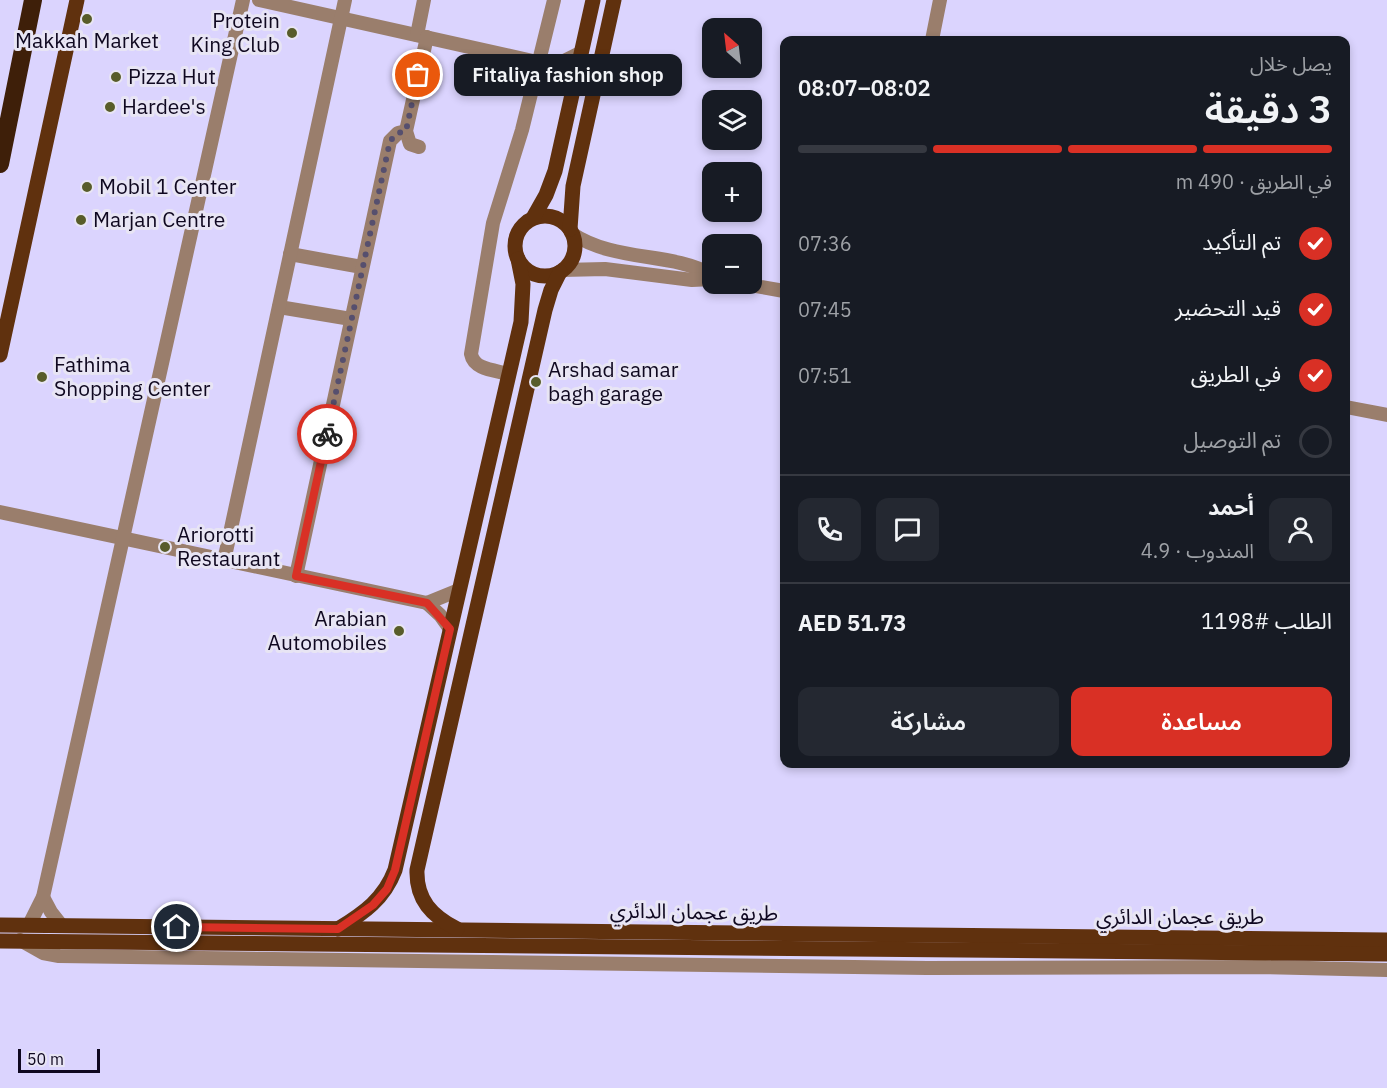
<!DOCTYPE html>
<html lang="ar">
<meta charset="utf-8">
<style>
:root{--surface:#171b24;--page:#242831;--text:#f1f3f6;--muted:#9ea1a6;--line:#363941;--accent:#d93025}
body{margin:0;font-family:"IBM Plex Sans","Noto Sans Arabic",sans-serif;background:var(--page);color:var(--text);direction:rtl;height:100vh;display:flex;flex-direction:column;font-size:22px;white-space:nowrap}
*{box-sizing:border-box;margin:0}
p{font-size:20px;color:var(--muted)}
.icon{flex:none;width:33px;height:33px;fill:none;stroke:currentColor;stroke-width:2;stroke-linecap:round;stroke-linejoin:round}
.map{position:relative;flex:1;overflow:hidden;direction:ltr}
.sheet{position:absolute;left:780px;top:36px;width:570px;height:732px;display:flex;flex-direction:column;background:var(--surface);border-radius:12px;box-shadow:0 3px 9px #0003;direction:rtl}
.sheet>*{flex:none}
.needle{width:39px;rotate:332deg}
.controls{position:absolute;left:702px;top:18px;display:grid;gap:12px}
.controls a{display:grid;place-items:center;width:60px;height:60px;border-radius:12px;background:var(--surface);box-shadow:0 3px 9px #0003;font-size:30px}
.scale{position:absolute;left:18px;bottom:15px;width:82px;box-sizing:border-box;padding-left:6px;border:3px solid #0f0820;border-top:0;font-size:16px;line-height:21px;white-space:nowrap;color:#0f0820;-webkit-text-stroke:4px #e8e5f4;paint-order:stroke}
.pin{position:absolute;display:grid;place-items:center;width:51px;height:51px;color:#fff;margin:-26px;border:3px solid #fff;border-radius:50%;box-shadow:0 2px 6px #0007}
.courier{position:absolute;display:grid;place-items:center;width:60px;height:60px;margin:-30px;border:4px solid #d93025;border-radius:50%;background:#fff;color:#222;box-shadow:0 2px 8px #0007}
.bubble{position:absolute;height:42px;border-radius:12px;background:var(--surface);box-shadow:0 3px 9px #0003;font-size:20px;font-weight:600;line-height:42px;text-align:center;direction:rtl}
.head em{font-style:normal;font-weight:600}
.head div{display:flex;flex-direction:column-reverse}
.head{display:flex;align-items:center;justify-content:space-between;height:102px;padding:0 18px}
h1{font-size:39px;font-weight:600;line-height:45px}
.bar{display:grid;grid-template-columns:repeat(4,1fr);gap:9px 6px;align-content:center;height:72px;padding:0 18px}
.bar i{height:8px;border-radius:4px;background:var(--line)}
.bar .selected{background:var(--accent)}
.bar p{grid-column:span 4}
.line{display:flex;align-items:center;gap:15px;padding:0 18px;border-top:2px solid var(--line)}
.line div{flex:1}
.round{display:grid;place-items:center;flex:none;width:63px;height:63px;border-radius:12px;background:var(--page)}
ol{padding:0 18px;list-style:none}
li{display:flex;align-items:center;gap:18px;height:66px}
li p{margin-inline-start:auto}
li .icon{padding:6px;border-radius:50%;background:var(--accent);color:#fff;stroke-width:4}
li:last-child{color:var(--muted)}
li i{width:33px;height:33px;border:3px solid var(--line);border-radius:50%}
.button{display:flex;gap:12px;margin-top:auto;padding:12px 18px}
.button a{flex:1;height:69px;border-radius:12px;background:var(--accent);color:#fff;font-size:24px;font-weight:600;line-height:69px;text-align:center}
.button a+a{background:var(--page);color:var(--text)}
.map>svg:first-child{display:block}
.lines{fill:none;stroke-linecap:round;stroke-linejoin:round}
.minor{stroke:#9a7e6c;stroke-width:14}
.major{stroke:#60310e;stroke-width:15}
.highway{stroke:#3e1f09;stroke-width:18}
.done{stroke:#564f6e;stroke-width:6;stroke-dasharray:0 10.8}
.route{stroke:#d93025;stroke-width:8}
.poi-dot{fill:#585c2a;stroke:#e8e5f4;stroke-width:2}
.labels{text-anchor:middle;stroke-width:6;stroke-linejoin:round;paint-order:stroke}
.poi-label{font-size:21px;fill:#0f0820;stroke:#e8e5f4;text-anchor:start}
.street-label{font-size:21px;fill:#0f0820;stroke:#e8e5f4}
</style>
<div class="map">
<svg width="1387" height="1088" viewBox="0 0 1387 1088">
<rect width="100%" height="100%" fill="#dbd4fe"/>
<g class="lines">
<g class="minor">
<path d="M 259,0 L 546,64 L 559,73 L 572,91"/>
<path d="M 417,35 L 424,0"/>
<path d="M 932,40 L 940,0"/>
<path d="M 546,64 L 564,61 L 580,53"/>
<path d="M 419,147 L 410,144 L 406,131 L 427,37"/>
<path d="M 571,233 C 616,263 670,251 712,275"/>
<path d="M 290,254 L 362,267"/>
<path d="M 562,270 L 605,269 L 692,280 L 712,279"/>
<path d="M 744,284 L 784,291"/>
<path d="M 279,307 L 351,319"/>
<path d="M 509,374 C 495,370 474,370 471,354 L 493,223 L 522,130 L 554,0"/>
<path d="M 1346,407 L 1387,415"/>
<path d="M 0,512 L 427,603 L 459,590"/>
<path d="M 224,561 L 345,0"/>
<path d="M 296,576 L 390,141 L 398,133 L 406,131"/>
<path d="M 427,603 L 440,615 L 450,629"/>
<path d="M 43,897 L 51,912 L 62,926"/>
<path d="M 29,925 L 43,897 L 243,0"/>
<path d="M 20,940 L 43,953 L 59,956 L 927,968 L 1265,967 L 1387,970"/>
</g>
<g class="major">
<circle cx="545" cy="246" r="30"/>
<path d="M 533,218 L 546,195 L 555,171 L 593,0"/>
<path d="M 570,229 L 573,186 L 614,0"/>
<path d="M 0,355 L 77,0"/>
<path d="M 0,925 L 1387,940"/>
<path d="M 338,929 C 364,913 384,899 395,870 L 521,322 L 523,284 L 518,259"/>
<path d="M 457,929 C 432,916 416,900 417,870 L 545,310 L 551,290 L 560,272"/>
<path d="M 0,941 L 1387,954"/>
</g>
<path class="highway" d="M 0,164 L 33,0"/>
</g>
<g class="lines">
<path class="done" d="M 327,434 L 390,141 L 398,133 L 406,131 L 418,75"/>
<path class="route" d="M 177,927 L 338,929 L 373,905 L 387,889 L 395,870 L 450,629 L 427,603 L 296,576 L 327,434"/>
</g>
<g class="poi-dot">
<circle cx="87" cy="19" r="6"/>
<circle cx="292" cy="33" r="6"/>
<circle cx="116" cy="77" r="6"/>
<circle cx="110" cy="107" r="6"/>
<circle cx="87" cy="187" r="6"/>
<circle cx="81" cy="220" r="6"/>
<circle cx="42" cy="377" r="6"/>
<circle cx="536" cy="382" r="6"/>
<circle cx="165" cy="547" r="6"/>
<circle cx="399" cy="631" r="6"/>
</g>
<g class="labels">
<g class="poi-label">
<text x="280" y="28" text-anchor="end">Protein<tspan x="280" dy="24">King Club</tspan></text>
<text x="87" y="48" text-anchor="middle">Makkah Market</text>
<text x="128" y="84">Pizza Hut</text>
<text x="122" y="114">Hardee's</text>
<text x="99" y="194">Mobil 1 Center</text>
<text x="93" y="227">Marjan Centre</text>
<text x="54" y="372">Fathima<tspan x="54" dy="24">Shopping Center</tspan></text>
<text x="548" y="377">Arshad samar<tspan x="548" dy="24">bagh garage</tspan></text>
<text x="177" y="542">Ariorotti<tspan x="177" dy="24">Restaurant</tspan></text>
<text x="387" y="626" text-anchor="end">Arabian<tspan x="387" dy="24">Automobiles</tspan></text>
</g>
<g class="street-label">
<text transform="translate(694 912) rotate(1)" y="7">طريق عجمان الدائري</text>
<text x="1180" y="924">طريق عجمان الدائري</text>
</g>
</g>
</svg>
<div class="controls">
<a><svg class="needle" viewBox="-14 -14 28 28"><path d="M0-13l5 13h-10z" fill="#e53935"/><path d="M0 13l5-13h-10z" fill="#9ea1a6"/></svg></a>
<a><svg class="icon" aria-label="layers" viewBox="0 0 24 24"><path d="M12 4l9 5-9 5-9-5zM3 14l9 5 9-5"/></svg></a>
<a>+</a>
<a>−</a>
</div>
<div class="scale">50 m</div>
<div class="pin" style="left:418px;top:75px;background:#ea580c"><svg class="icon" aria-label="bag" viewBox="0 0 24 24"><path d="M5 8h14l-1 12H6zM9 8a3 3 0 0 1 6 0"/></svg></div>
<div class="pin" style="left:177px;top:927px;background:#1f2937"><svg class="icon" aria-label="home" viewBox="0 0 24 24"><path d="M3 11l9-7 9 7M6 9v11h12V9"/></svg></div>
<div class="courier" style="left:327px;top:434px"><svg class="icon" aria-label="bike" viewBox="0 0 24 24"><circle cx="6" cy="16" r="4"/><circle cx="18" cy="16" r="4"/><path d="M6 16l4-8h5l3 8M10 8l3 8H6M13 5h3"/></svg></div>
<div class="bubble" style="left:454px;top:54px;width:228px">Fitaliya fashion shop</div>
<section class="sheet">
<div class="head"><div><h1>3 دقيقة</h1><p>يصل خلال</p></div><em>08:02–08:07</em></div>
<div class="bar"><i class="selected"></i><i class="selected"></i><i class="selected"></i><i></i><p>في الطريق · 490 m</p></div>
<ol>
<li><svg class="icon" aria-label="check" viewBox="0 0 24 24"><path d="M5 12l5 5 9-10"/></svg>تم التأكيد<p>07:36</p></li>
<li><svg class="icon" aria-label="check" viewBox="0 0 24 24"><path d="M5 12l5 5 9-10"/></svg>قيد التحضير<p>07:45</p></li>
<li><svg class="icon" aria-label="check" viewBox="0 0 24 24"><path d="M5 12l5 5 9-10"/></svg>في الطريق<p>07:51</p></li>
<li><i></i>تم التوصيل</li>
</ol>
<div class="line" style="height:108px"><a class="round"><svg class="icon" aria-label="person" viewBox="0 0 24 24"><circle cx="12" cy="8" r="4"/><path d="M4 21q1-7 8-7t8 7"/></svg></a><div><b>أحمد</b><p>المندوب · 4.9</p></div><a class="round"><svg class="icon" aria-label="chat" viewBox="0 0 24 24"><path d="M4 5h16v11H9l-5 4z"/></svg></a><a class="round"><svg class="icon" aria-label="phone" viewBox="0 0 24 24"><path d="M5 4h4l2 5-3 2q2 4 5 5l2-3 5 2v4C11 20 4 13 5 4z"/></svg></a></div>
<div class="line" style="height:78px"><div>الطلب #1198</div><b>AED 51.73</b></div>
<div class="button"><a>مساعدة</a><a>مشاركة</a></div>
</section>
</div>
